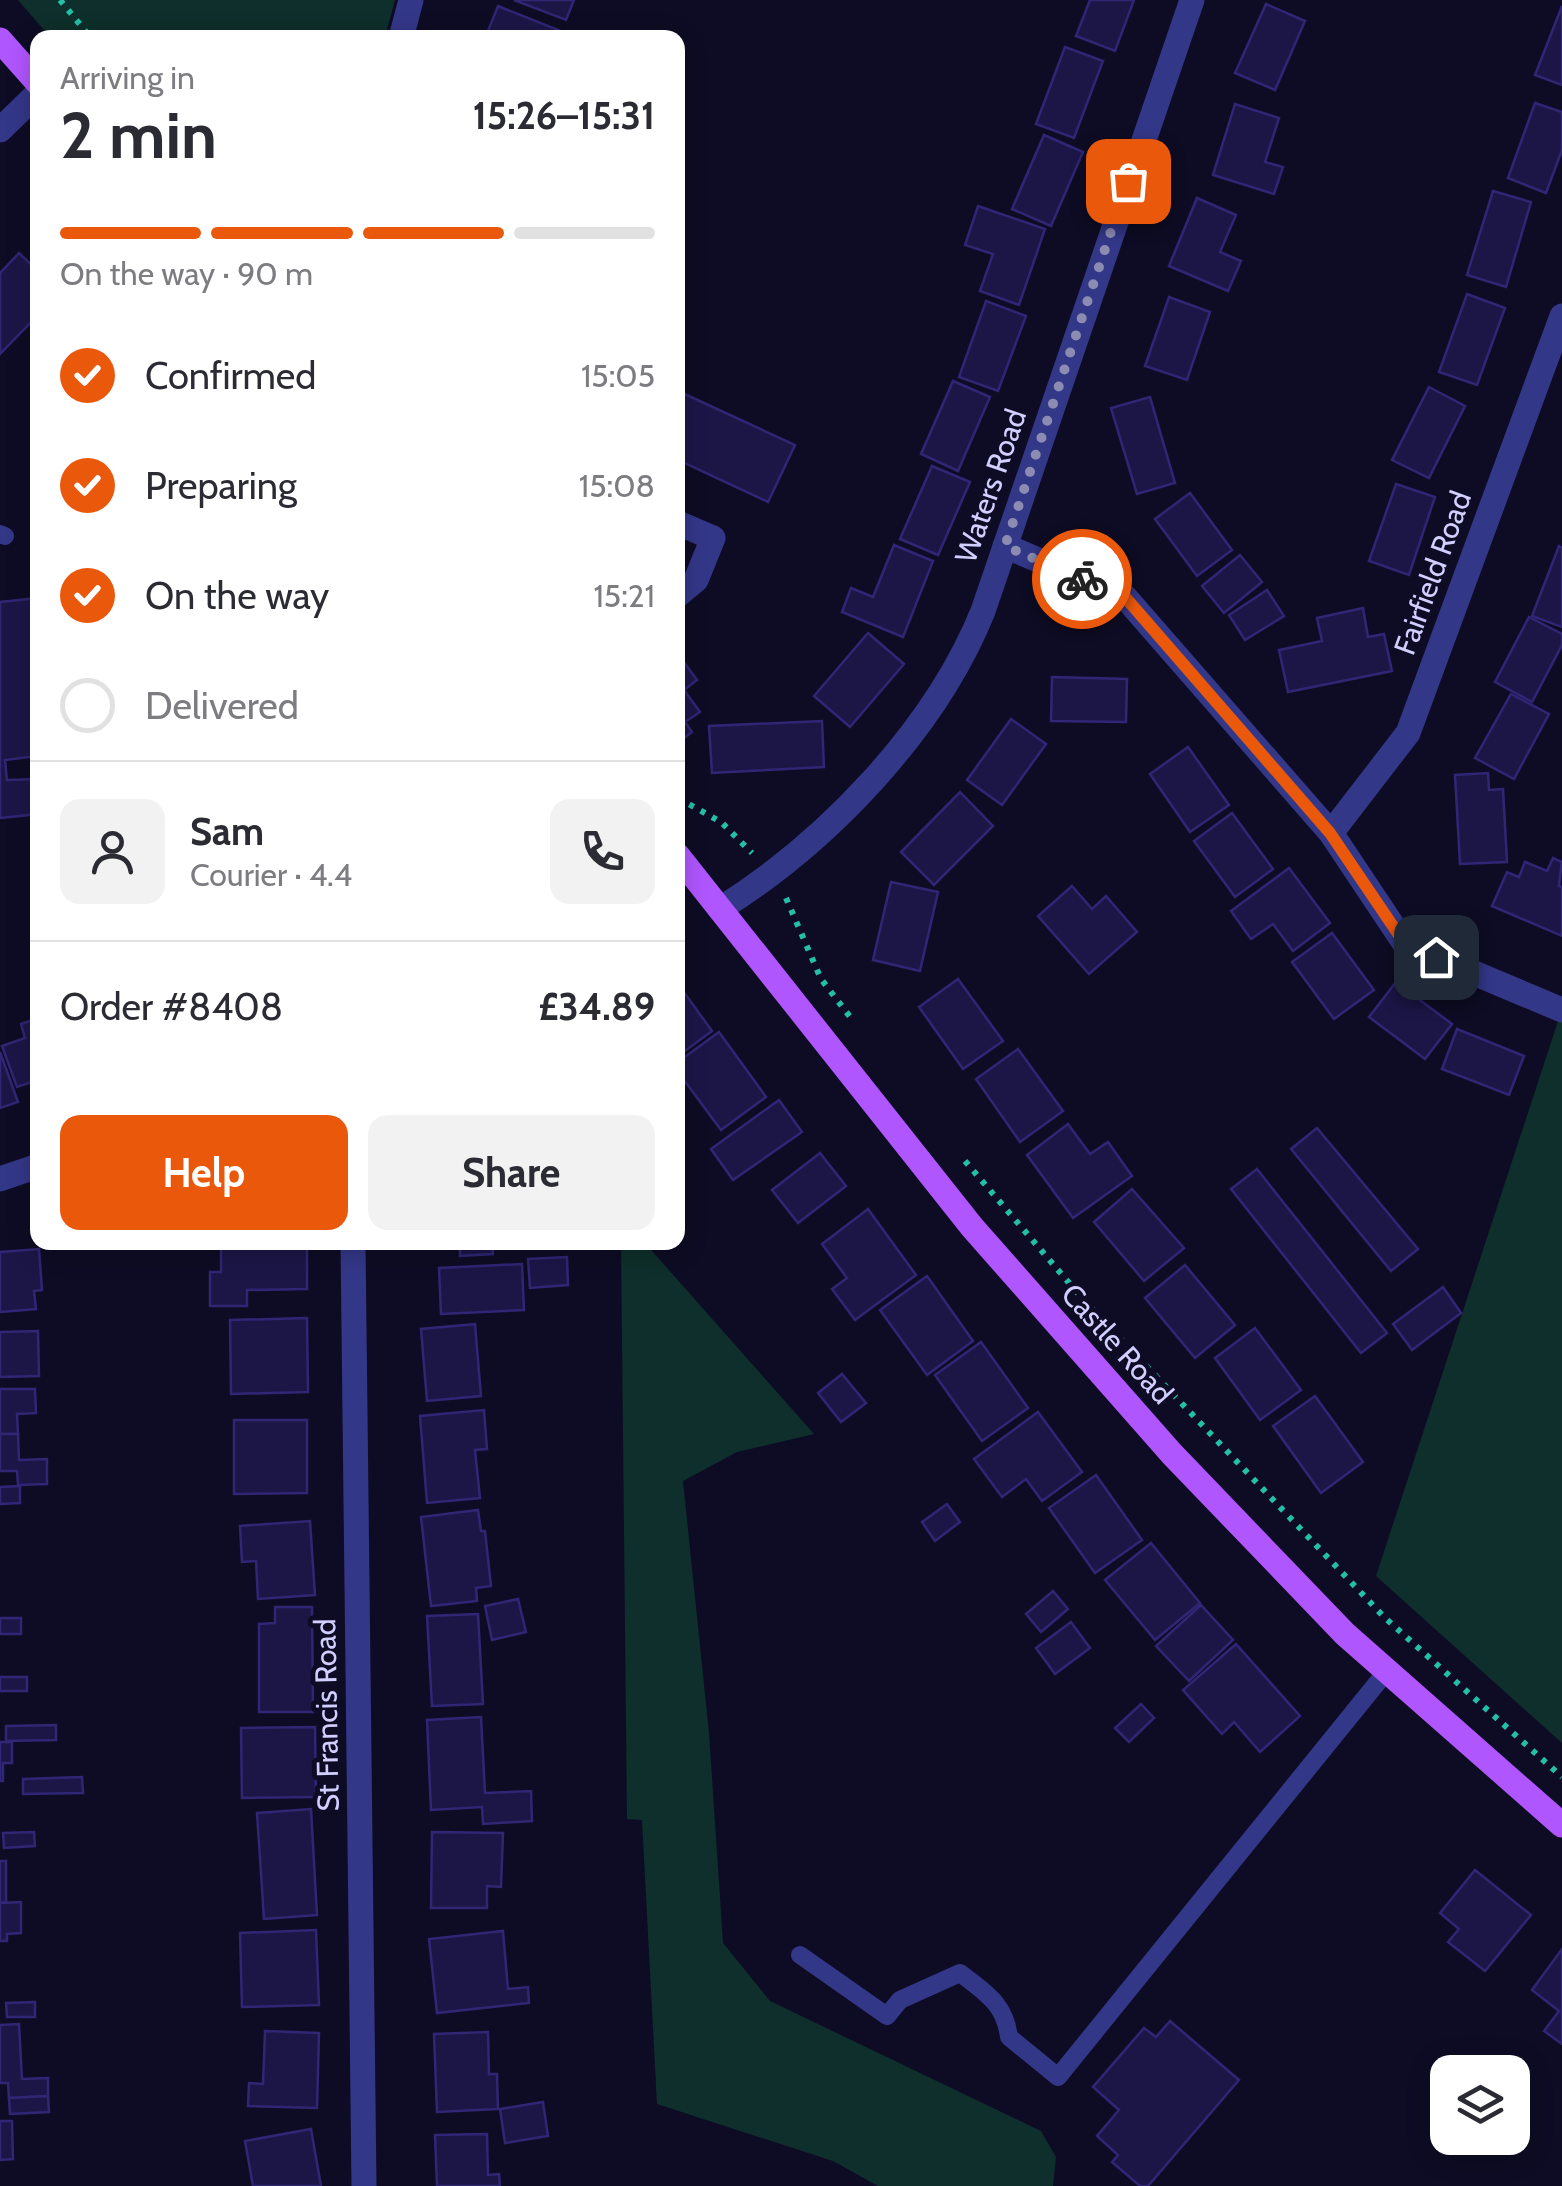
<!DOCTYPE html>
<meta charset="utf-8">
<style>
:root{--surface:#fff;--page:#f2f2f3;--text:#2b2b33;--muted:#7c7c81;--line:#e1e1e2;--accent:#ea580c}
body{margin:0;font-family:Cabin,sans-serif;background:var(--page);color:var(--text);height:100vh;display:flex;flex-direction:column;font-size:38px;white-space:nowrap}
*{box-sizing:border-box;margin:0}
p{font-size:32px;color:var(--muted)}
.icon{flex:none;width:55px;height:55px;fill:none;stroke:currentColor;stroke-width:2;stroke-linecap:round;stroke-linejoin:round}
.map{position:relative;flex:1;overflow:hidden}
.panel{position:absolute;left:30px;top:30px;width:655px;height:1220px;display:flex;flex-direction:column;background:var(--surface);border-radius:20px;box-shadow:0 5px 25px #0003}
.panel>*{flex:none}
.fabs{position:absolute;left:1430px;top:2055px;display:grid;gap:20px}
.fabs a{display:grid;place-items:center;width:100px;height:100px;border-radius:20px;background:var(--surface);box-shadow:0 5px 25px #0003;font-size:50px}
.pin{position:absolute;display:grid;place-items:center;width:85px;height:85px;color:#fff;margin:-42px;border-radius:20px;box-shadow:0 5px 15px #0006}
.courier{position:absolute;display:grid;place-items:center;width:100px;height:100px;margin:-50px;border:8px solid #ea580c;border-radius:50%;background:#fff;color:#222;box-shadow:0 2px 12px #0007}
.summary em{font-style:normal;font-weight:700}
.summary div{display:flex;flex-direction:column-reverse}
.summary{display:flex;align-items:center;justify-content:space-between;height:170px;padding:0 30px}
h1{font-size:65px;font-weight:700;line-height:75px}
.bar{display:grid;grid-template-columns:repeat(4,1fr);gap:15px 10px;align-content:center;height:120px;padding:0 30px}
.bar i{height:12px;border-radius:8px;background:var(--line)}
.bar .active{background:var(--accent)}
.bar p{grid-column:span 4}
.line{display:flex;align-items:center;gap:25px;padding:0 30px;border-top:2px solid var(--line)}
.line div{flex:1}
.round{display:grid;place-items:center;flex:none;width:105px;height:105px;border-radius:20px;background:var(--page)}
ol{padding:0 30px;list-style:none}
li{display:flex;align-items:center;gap:30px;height:110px}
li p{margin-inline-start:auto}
li .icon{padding:10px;border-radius:50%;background:var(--accent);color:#fff;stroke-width:4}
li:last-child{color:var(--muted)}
li i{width:55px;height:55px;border:5px solid var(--line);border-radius:50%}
.primary-button{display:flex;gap:20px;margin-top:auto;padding:20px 30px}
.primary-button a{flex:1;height:115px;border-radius:20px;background:var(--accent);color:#fff;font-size:40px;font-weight:700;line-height:115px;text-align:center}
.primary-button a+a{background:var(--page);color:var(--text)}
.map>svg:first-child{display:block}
.green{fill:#0e2f2b}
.building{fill:#1c1647;stroke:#2f2675;stroke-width:2.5}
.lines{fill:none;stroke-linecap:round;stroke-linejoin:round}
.path{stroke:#23bfa7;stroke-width:6;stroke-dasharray:5 8;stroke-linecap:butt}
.lane{stroke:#333788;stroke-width:18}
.street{stroke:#333788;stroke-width:25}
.primary{stroke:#b056ff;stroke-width:25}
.done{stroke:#8c8bb2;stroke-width:10;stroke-dasharray:0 18}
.route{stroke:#ea580c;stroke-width:12}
.labels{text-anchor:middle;stroke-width:10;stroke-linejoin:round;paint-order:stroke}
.street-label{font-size:30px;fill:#d0cfff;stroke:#0e0c24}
</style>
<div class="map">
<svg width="1562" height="2186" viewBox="0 0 1562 2186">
<rect width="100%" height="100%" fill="#0e0c24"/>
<g class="green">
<path d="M 18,0 L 395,0 L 385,37 L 51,38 Z"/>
<path d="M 1562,1009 L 1562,1743 L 1376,1576 Z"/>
<path d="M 621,1243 L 645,1243 L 814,1434 L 737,1452 L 683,1481 L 709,1733 L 723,1943 L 770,2001 L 1041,2131 L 1056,2157 L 1053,2186 L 878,2186 L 833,2161 L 657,2104 L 642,1820 L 627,1819 Z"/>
</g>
<g class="building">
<path d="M 514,0 L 574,0 L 566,20 Z"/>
<path d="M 1090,0 L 1134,0 L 1115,51 L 1076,36 Z"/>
<path d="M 1266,4 L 1305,21 L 1275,90 L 1235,73 Z"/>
<path d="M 498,6 L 578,38 L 491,38 L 486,36 Z"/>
<path d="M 1562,6 L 1562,85 L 1535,75 Z"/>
<path d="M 1065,47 L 1103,61 L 1074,138 L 1036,124 Z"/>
<path d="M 1535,103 L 1562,112 L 1562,150 L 1546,193 L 1508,178 Z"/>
<path d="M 1235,104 L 1279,118 L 1265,162 L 1283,167 L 1274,194 L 1213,175 Z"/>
<path d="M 1044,135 L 1083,152 L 1051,226 L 1012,209 Z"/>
<path d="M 1493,191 L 1531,202 L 1506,287 L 1467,275 Z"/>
<path d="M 1197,198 L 1236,215 L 1220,252 L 1241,261 L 1228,291 L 1169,266 Z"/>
<path d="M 978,206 L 1045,229 L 1019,305 L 980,291 L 993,254 L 965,245 Z"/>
<path d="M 19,253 L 38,271 L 38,315 L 0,354 L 0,273 Z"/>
<path d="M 1467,294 L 1505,308 L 1477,385 L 1439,372 Z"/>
<path d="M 1169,297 L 1210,312 L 1187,380 L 1145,366 Z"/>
<path d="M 986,301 L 1026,316 L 998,391 L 959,377 Z"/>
<path d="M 953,381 L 990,397 L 958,471 L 921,454 Z"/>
<path d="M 1429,387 L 1465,406 L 1429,478 L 1392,460 Z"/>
<path d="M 678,391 L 795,445 L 768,502 L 678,460 Z"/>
<path d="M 1150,397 L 1175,483 L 1137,494 L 1111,408 Z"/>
<path d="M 932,466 L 970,482 L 938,555 L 900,539 Z"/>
<path d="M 1396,484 L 1435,497 L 1409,575 L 1369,561 Z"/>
<path d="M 1190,493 L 1232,550 L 1197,576 L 1155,519 Z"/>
<path d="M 894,545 L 933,561 L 903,637 L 842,612 L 851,588 L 873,597 Z"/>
<path d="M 1559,546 L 1562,548 L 1562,627 L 1532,616 Z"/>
<path d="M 1240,555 L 1262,582 L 1224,613 L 1202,586 Z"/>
<path d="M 1267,590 L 1284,616 L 1245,640 L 1229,615 Z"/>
<path d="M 38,598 L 38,756 L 5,760 L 7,780 L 38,779 L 38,814 L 0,818 L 0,602 Z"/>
<path d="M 1363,608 L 1368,637 L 1384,634 L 1392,671 L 1288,692 L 1279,650 L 1322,641 L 1317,618 Z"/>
<path d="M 1529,617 L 1562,634 L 1562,645 L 1532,702 L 1495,682 Z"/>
<path d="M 868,633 L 904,664 L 850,727 L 814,696 Z"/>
<path d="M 678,654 L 697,680 L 684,690 L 700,712 L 685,722 L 692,732 L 678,743 Z"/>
<path d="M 1052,677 L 1127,679 L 1126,722 L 1051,721 Z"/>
<path d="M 1511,694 L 1549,714 L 1514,779 L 1475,758 Z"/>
<path d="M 1011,719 L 1046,744 L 1002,805 L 967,780 Z"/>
<path d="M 822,721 L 824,767 L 712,773 L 709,726 Z"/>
<path d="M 1188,747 L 1229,805 L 1190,832 L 1150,774 Z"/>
<path d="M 1488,773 L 1489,790 L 1503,789 L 1507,862 L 1460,864 L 1455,775 Z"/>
<path d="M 960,792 L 993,826 L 934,885 L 901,852 Z"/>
<path d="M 1232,813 L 1273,869 L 1235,897 L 1194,841 Z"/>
<path d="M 1553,858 L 1562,862 L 1559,886 L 1562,887 L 1562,936 L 1492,906 L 1507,872 L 1519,877 L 1525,862 L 1547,871 Z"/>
<path d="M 1289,868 L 1330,923 L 1293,951 L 1273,924 L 1251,939 L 1231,911 Z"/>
<path d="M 891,882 L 938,892 L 920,971 L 873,960 Z"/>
<path d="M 1072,886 L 1092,909 L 1106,896 L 1137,932 L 1089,974 L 1038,916 Z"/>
<path d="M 1332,933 L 1374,990 L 1334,1019 L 1292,962 Z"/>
<path d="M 958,979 L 1003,1041 L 963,1069 L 919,1007 Z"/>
<path d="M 1396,982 L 1452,1024 L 1425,1059 L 1369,1017 Z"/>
<path d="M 678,984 L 712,1031 L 678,1056 Z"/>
<path d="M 38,1018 L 38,1080 L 17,1087 L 2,1046 L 25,1038 L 21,1024 Z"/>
<path d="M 1457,1029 L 1524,1056 L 1509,1095 L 1442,1069 Z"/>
<path d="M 719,1032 L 766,1097 L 721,1130 L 678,1072 L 678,1062 Z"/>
<path d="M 1018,1049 L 1063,1111 L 1020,1142 L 976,1079 Z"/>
<path d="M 0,1052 L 18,1102 L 0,1108 Z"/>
<path d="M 779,1100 L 802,1132 L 733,1180 L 711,1149 Z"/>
<path d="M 1068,1124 L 1090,1154 L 1108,1142 L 1132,1176 L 1073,1218 L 1027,1155 Z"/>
<path d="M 1317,1128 L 1418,1249 L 1391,1271 L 1291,1149 Z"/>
<path d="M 820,1153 L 846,1186 L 798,1223 L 772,1190 Z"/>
<path d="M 1257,1169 L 1387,1333 L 1361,1353 L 1231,1189 Z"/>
<path d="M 1132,1189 L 1184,1248 L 1144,1281 L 1094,1222 Z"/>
<path d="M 868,1209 L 916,1275 L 855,1320 L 832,1289 L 847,1278 L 822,1244 Z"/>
<path d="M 221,1242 L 307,1242 L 307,1289 L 247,1290 L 247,1306 L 210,1306 L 210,1272 L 221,1272 Z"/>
<path d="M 438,1242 L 492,1242 L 493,1254 L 460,1256 L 460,1244 L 439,1246 Z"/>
<path d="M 39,1249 L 42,1290 L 34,1291 L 36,1309 L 0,1312 L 0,1252 Z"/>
<path d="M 567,1257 L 568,1285 L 530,1288 L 528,1259 Z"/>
<path d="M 522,1264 L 524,1310 L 441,1314 L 439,1268 Z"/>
<path d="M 1185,1265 L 1235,1325 L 1195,1358 L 1145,1298 Z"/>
<path d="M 927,1276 L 973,1341 L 927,1375 L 880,1310 Z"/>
<path d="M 1443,1287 L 1461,1313 L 1412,1350 L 1393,1324 Z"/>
<path d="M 307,1318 L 308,1392 L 231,1394 L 230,1320 Z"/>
<path d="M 475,1324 L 481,1396 L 427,1401 L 421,1329 Z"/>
<path d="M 1255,1328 L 1301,1390 L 1260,1420 L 1215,1358 Z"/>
<path d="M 38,1331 L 39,1376 L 0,1377 L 0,1332 Z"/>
<path d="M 981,1342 L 1028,1408 L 982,1441 L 935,1375 Z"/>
<path d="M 842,1374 L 866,1403 L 841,1422 L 818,1393 Z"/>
<path d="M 0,1389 L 35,1389 L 36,1413 L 17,1414 L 18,1434 L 0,1434 Z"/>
<path d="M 1315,1396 L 1363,1462 L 1321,1493 L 1273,1426 Z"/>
<path d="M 484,1410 L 487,1449 L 475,1450 L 480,1498 L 427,1503 L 420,1416 Z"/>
<path d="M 1038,1412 L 1082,1472 L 1042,1501 L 1026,1479 L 1002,1497 L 974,1459 Z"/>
<path d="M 234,1420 L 307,1420 L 307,1493 L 234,1494 Z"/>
<path d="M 0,1434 L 18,1434 L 19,1460 L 47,1459 L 47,1484 L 18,1485 L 17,1471 L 0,1471 Z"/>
<path d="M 1096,1475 L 1142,1540 L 1095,1573 L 1049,1508 Z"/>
<path d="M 20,1486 L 20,1503 L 0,1504 L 0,1487 Z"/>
<path d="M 947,1504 L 960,1522 L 935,1541 L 922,1522 Z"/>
<path d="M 478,1510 L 481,1531 L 485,1531 L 491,1586 L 476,1588 L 477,1601 L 431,1606 L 421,1517 Z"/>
<path d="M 310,1521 L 315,1595 L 258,1599 L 256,1561 L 242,1562 L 240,1526 Z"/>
<path d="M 1151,1543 L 1200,1603 L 1155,1640 L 1105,1580 Z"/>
<path d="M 1053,1591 L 1068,1609 L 1041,1632 L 1026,1614 Z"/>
<path d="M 518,1599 L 526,1632 L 492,1640 L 485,1606 Z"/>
<path d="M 1201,1605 L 1233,1640 L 1189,1681 L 1156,1646 Z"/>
<path d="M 275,1607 L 312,1607 L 313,1712 L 259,1712 L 259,1624 L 275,1623 Z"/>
<path d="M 478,1614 L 483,1704 L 432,1706 L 427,1616 Z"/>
<rect x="0" y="1618" width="21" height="16"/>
<path d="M 1071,1622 L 1090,1648 L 1055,1674 L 1036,1648 Z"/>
<path d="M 1236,1644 L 1300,1716 L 1260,1752 L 1234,1722 L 1222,1734 L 1183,1690 Z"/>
<rect x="0" y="1677" width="27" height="14"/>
<path d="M 1141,1704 L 1154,1718 L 1129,1742 L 1115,1728 Z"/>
<path d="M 481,1717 L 485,1793 L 531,1791 L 532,1821 L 483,1824 L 482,1807 L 431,1810 L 427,1720 Z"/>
<path d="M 56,1725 L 56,1740 L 6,1741 L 6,1726 Z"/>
<path d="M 315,1727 L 316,1797 L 242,1798 L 241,1728 Z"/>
<path d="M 0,1742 L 12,1742 L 12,1763 L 3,1763 L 3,1781 L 0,1781 Z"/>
<path d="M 82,1777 L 83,1793 L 23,1794 L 23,1779 Z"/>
<path d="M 311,1809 L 317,1915 L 264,1919 L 257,1813 Z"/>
<path d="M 34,1832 L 35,1846 L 4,1848 L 3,1833 Z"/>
<path d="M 432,1832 L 503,1833 L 501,1887 L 487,1886 L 487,1908 L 431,1908 Z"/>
<path d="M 0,1861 L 6,1861 L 6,1902 L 0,1903 Z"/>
<path d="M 1475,1870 L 1531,1915 L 1485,1971 L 1448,1942 L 1459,1929 L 1440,1913 Z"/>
<path d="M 21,1902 L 21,1933 L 7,1934 L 7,1941 L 0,1941 L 0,1903 Z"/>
<path d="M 316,1930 L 319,2005 L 242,2007 L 240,1933 Z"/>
<path d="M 503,1931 L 508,1989 L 528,1987 L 529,2003 L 437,2013 L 429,1939 Z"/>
<path d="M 1562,1949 L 1562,2044 L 1544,2031 L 1559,2011 L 1532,1990 Z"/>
<path d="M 35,2002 L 35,2017 L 7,2017 L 6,2003 Z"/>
<path d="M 1170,2021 L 1239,2080 L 1148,2186 L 1140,2186 L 1112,2162 L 1118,2155 L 1097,2136 L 1119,2110 L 1093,2087 L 1144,2028 L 1156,2037 Z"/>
<path d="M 19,2024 L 22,2079 L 48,2078 L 48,2096 L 9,2098 L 8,2083 L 0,2083 L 0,2025 Z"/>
<path d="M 265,2031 L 319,2033 L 317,2108 L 248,2106 L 249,2083 L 263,2084 Z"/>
<path d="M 488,2032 L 489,2074 L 497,2074 L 498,2109 L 437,2112 L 434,2034 Z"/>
<path d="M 48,2096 L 49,2112 L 10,2114 L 9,2098 Z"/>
<path d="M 543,2102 L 548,2136 L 505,2143 L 500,2109 Z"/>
<path d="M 0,2121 L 12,2121 L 13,2159 L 0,2160 Z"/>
<path d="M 311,2129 L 321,2186 L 253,2186 L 245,2141 Z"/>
<path d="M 487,2134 L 488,2175 L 499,2174 L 500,2186 L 437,2186 L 435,2135 Z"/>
</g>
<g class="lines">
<g class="path">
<path d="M 60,0 L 91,38"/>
<path d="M 678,798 L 721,822 L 752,853"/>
<path d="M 786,898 L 821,979 L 854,1022"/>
<path d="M 965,1161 L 1081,1297 L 1384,1617 L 1562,1777"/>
</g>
<g class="lane">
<path d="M 0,534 L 5,536"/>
<path d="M 800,1955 L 887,2016 L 900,2000 L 960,1973 C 985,1992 1005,2004 1009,2037 L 1058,2077 L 1386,1672"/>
</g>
<g class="street">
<path d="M 401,38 L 411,0"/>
<path d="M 0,130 L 38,93"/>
<path d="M 678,523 L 713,538 L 696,580 L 678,595"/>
<path d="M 1005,546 L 1125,597 L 1331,833 L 1405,944 L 1562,1010"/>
<path d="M 1331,833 L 1408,733 L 1562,316"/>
<path d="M 720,909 C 827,842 935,730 983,611 L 1192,0"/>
<path d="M 0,1179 L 38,1166"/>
<path d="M 353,1242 L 364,2186"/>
</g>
<g class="primary">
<path d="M 0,40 L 38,83"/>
<path d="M 678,856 L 972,1227 L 1172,1454 L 1345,1634 L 1562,1825"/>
</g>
</g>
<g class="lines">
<path class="done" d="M 1082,579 L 1005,546 L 1128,181"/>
<path class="route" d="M 1082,579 L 1125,597 L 1330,833 L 1405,944 L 1436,957"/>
</g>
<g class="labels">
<g class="street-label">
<text transform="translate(991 486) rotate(-71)" y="10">Waters Road</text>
<text transform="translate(1433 573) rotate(-70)" y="10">Fairfield Road</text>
<text transform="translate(1117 1344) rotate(48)" y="10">Castle Road</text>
<text transform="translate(327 1715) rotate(-91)" y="10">St Francis Road</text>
</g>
</g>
</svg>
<div class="fabs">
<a><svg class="icon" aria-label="layers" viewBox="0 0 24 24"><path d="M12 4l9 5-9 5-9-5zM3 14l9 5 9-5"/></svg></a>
</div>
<div class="pin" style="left:1128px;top:181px;background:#ea580c"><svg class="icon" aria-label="bag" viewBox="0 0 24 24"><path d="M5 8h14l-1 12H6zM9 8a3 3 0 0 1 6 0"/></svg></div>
<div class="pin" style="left:1436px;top:957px;background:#1f2937"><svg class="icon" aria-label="home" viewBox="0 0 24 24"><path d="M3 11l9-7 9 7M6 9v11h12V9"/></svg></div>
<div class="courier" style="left:1082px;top:579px"><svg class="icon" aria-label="bike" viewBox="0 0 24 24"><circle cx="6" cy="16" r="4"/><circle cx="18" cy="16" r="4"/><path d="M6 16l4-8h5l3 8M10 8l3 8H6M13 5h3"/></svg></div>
<section class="panel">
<div class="summary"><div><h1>2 min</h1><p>Arriving in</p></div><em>15:26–15:31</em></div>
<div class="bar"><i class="active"></i><i class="active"></i><i class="active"></i><i></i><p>On the way · 90 m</p></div>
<ol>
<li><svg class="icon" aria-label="check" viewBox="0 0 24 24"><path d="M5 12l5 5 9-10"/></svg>Confirmed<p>15:05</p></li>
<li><svg class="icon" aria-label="check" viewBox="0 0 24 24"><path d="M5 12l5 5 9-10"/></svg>Preparing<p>15:08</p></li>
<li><svg class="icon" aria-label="check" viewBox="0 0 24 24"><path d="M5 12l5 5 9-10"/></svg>On the way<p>15:21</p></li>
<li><i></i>Delivered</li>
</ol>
<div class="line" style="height:180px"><a class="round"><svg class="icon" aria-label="person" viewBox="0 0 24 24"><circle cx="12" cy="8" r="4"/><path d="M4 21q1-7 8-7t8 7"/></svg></a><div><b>Sam</b><p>Courier · 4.4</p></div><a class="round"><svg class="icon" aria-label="phone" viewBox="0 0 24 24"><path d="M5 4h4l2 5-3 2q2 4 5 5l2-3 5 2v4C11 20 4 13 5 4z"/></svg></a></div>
<div class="line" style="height:130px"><div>Order #8408</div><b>£34.89</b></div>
<div class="primary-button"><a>Help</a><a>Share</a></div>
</section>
</div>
